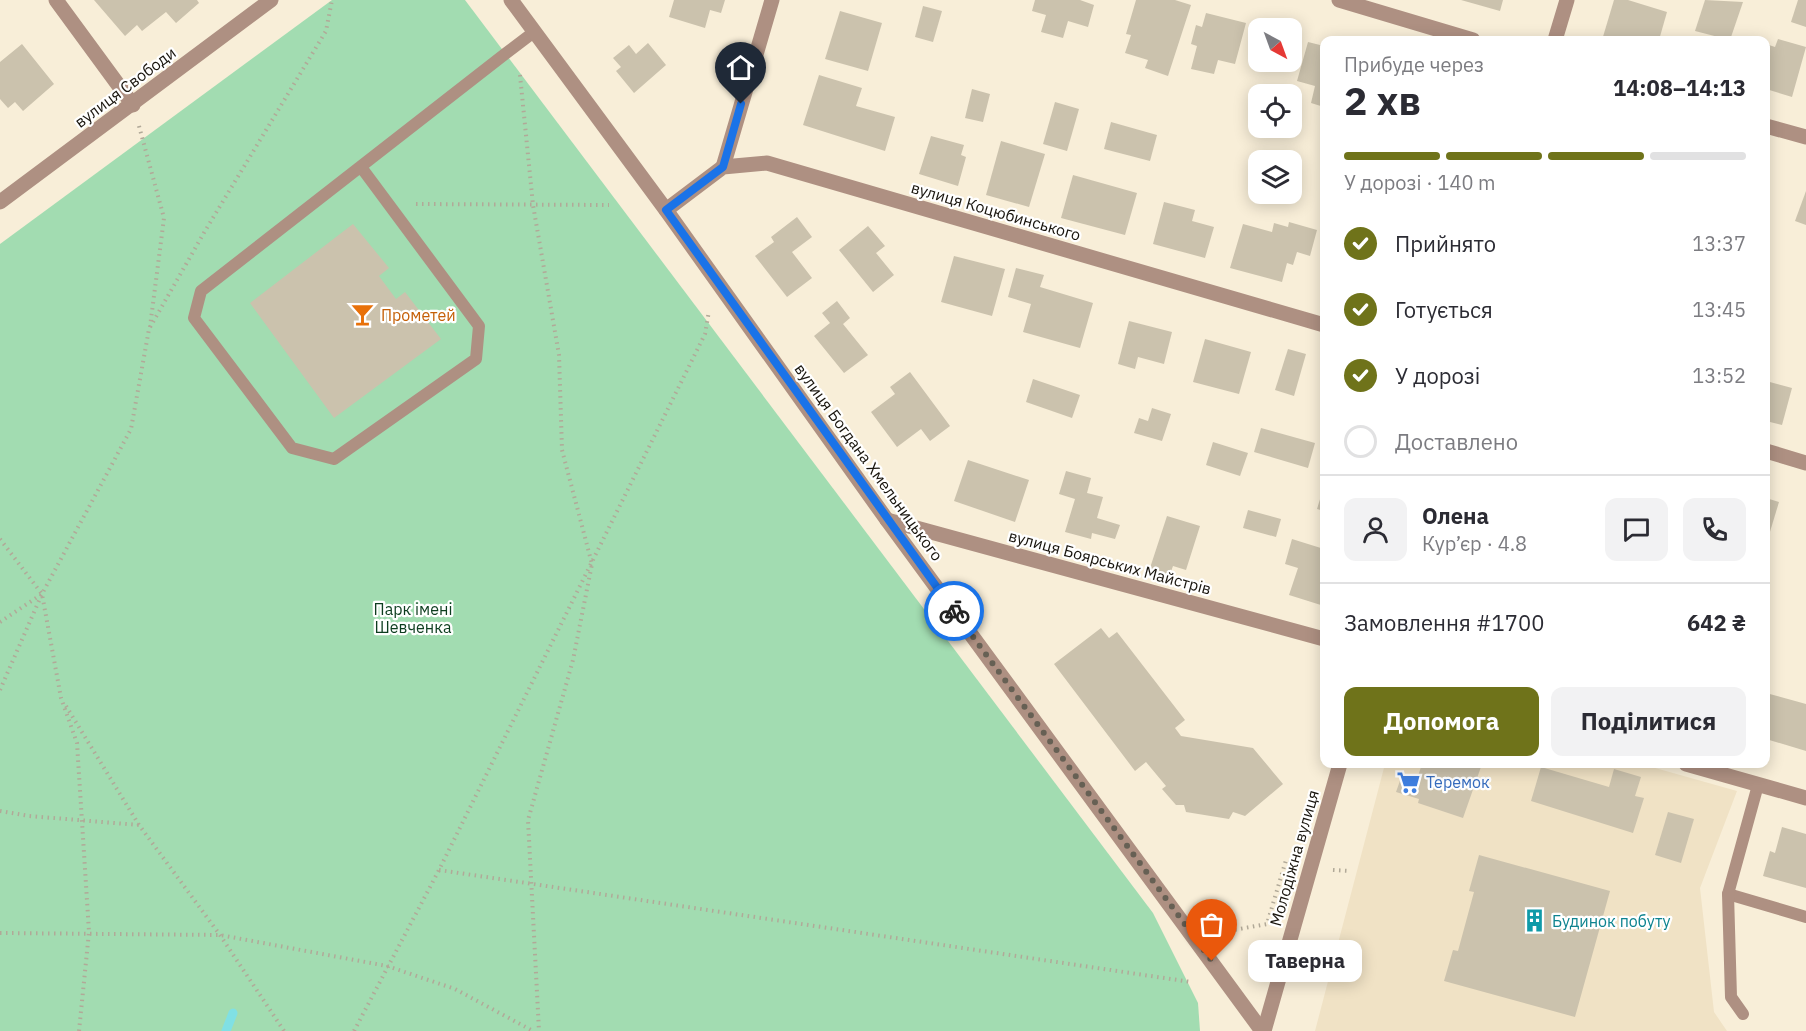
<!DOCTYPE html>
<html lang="uk">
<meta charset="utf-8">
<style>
:root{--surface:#fff;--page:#f2f2f3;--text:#2b2b33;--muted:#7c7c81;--line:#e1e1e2;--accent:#6f731a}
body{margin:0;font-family:"IBM Plex Sans",sans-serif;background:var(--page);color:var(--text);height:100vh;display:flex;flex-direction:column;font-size:22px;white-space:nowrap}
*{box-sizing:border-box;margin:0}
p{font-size:20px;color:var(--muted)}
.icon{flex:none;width:33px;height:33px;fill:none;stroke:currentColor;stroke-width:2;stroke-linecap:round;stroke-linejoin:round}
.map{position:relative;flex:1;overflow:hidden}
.side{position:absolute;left:1320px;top:36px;width:450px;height:732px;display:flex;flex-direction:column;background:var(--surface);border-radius:12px;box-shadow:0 3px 15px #0003}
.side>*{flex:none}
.needle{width:39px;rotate:139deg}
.fabs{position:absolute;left:1248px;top:18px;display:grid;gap:12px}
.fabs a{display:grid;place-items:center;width:54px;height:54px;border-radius:12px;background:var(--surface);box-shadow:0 3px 15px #0003;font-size:30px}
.pin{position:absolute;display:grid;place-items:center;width:51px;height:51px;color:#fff;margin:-62px -26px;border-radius:50% 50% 50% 0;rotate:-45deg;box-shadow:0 0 6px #0007}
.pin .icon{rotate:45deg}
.courier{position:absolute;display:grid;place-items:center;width:60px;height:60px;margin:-30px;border:4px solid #1a73e8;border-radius:50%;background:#fff;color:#222;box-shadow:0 2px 8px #0007}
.bubble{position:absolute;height:42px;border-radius:12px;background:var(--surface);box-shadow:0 3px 15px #0003;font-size:20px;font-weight:700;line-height:42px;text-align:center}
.headline em{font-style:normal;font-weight:700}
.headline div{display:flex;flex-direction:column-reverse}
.headline{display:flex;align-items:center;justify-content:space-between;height:102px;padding:0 24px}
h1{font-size:39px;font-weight:700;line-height:45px}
.bar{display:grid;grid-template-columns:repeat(4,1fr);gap:9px 6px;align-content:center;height:72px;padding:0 24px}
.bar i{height:8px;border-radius:4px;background:var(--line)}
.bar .selected{background:var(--accent)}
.bar p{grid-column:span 4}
.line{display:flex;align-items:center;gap:15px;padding:0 24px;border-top:2px solid var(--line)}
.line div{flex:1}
.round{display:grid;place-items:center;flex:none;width:63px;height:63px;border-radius:12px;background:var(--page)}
ol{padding:0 24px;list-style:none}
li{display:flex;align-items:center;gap:18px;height:66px}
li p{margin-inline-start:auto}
li .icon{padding:6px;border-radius:50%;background:var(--accent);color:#fff;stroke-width:4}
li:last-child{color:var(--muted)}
li i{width:33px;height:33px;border:3px solid var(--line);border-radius:50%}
.primary-button{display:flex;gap:12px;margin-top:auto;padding:12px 24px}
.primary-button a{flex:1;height:69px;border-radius:12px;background:var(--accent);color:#fff;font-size:24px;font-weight:700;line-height:69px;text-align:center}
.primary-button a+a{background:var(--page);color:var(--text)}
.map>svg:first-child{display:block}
.built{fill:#f0e2c5}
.green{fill:#a2dcb1}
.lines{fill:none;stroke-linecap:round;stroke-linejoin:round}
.stream{stroke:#80e0e4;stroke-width:9}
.building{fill:#cbc2ad}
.path{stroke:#b1a998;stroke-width:4;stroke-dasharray:1.5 4.5;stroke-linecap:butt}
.service{stroke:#ae9082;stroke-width:12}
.minor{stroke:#ae9082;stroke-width:15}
.done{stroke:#666054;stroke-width:6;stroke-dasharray:0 10.8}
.route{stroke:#1a73e8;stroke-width:8}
.labels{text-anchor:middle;stroke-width:4.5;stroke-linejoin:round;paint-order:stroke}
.street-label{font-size:16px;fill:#18140d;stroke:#fff}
.food-label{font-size:16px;fill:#c56008;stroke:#fff;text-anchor:start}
.park-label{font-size:16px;fill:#0d3d1f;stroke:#fff}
.shop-label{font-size:16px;fill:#366cbe;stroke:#fff;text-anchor:start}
.culture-label{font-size:16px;fill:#0d838f;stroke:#fff;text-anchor:start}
</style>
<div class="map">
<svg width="1806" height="1031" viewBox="0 0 1806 1031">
<rect width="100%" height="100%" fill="#f8eed8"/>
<path class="built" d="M 1385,764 L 1641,764 L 1737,791 L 1700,888 L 1714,1012 L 1727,1031 L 1315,1031 Z"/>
<path class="green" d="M 332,0 L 465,0 L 1153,913 L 1198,1003 L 1200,1031 L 0,1031 L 0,244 Z"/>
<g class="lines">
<path class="stream" d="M 226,1031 L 233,1013"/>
</g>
<g class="building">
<path d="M 94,0 L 197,0 L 199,3 L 176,23 L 166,12 L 142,31 L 137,25 L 125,36 Z"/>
<path d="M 674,0 L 725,0 L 721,13 L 710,10 L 705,28 L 669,17 Z"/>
<path d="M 1035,0 L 1080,0 L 1094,5 L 1088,27 L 1068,21 L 1063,38 L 1041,32 L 1046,15 L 1032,11 Z"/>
<path d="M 1136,0 L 1175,0 L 1191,5 L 1168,76 L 1145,68 L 1148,60 L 1125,53 L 1131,35 L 1126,34 Z"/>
<path d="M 1461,0 L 1503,0 L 1500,11 Z"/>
<path d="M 1614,0 L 1628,0 L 1667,12 L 1659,40 L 1602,40 Z"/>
<path d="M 1705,0 L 1743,2 L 1730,40 L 1695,31 Z"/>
<path d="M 1798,0 L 1806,0 L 1806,27 L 1791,22 Z"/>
<path d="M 923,6 L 942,11 L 933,42 L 915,37 Z"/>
<path d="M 840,11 L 882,23 L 868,71 L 825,59 Z"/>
<path d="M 1206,13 L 1246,23 L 1235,64 L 1218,60 L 1214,74 L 1191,69 L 1197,46 L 1191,44 L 1196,25 L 1202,27 Z"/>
<path d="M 1778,39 L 1806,47 L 1792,97 L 1766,89 L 1766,44 L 1775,47 Z"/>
<path d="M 1308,42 L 1324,46 L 1324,64 L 1320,79 L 1324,80 L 1324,107 L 1311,103 L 1315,86 L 1297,81 Z"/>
<path d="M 648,43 L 666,65 L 634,93 L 616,71 L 621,67 L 613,58 L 629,45 L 636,54 Z"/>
<path d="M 22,44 L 54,84 L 23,111 L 15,102 L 8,108 L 0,99 L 0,62 Z"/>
<path d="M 819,75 L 862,88 L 856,106 L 895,117 L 885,151 L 803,125 Z"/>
<path d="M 972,89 L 990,94 L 983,122 L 965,118 Z"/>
<path d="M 1055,102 L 1079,109 L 1067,151 L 1043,144 Z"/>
<path d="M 1111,122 L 1157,135 L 1150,161 L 1104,149 Z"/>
<path d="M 931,136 L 964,145 L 961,155 L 966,157 L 958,186 L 919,174 Z"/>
<path d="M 1001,141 L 1045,154 L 1029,207 L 986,195 Z"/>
<path d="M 1073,175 L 1137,193 L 1125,235 L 1061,218 Z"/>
<path d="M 1806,191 L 1806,225 L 1795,221 Z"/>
<path d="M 1164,202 L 1195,210 L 1192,221 L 1214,227 L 1205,258 L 1153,244 Z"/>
<path d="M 797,217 L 812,237 L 792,252 L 812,278 L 787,297 L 755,256 L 774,242 L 771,237 Z"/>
<path d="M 1289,222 L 1317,230 L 1310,256 L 1297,252 L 1293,265 L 1287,263 L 1282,282 L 1230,268 L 1243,224 L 1272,232 L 1274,223 L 1288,227 Z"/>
<path d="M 353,224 L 389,268 L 379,276 L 396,299 L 405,292 L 441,339 L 334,418 L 250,303 Z"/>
<path d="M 868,226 L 885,246 L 876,253 L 894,275 L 873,292 L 839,250 Z"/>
<path d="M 954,256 L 1005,269 L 992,316 L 941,302 Z"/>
<path d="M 1016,268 L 1044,275 L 1040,287 L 1093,303 L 1080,348 L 1023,332 L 1031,304 L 1008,297 Z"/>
<path d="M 837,301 L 850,318 L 843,324 L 868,355 L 844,373 L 814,336 L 830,323 L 822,313 Z"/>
<path d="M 1129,321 L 1172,332 L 1164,364 L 1138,357 L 1135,369 L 1118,364 Z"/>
<path d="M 1205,339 L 1251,352 L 1239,394 L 1193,382 Z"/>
<path d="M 1288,349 L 1306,354 L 1294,396 L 1275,390 Z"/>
<path d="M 910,372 L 950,426 L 930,441 L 921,429 L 897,447 L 871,412 L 895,394 L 890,387 Z"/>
<path d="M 1033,379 L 1080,395 L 1072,418 L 1026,402 Z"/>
<path d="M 1766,381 L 1792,388 L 1782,425 L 1766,421 Z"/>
<path d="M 1152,408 L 1171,414 L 1162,441 L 1134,433 L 1139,418 L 1148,421 Z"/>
<path d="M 1261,428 L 1315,443 L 1308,468 L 1254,452 Z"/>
<path d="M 1213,442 L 1248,453 L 1240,476 L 1206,465 Z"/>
<path d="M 968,460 L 1029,480 L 1015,522 L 954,501 Z"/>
<path d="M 1066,471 L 1091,478 L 1087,493 L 1103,497 L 1097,518 L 1120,525 L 1115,539 L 1092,533 L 1091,539 L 1065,532 L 1075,499 L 1059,494 Z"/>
<path d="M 1324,486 L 1324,511 L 1317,509 Z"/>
<path d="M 1766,498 L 1779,502 L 1766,545 Z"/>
<path d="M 1248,510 L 1281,519 L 1276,537 L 1243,528 Z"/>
<path d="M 1167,516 L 1200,526 L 1186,570 L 1173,566 L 1169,577 L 1149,571 Z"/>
<path d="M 1292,539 L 1324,549 L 1324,606 L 1289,595 L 1298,568 L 1285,564 Z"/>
<path d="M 1101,628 L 1109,638 L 1117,632 L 1185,720 L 1175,728 L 1181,736 L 1253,748 L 1283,784 L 1245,816 L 1233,812 L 1229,819 L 1186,812 L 1184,805 L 1176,805 L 1162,789 L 1166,786 L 1146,762 L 1135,771 L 1054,664 Z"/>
<path d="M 1766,693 L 1806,704 L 1806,751 L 1766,739 Z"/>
<path d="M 1422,764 L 1482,764 L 1463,818 L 1418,803 L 1419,799 L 1396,792 L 1402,775 L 1417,779 Z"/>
<path d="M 1541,767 L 1609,787 L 1614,769 L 1641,777 L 1635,796 L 1644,798 L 1633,833 L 1531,801 Z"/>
<path d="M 1668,812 L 1694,819 L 1681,863 L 1655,855 Z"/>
<path d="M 1782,827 L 1806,834 L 1806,888 L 1763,876 L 1770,851 L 1775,853 Z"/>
<path d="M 1479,855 L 1610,891 L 1575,1017 L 1444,981 L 1453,950 L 1458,951 L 1474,892 L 1469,891 Z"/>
</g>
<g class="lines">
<g class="path">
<path d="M 520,75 L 533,205 L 559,355 L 562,450 L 592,564 L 573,660 L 528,820 L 539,1031"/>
<path d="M 139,126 L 164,218 L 150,327"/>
<path d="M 416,204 L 609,205"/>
<path d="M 0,539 L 42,594 L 61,698 L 77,743 L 89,932 L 79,1031"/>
<path d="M 0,622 L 42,594"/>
<path d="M 0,690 L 42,594 L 131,429 L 149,329 L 205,231 L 326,31 L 332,0"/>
<path d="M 66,706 L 139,825 L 220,935 L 284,1031"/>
<path d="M 0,811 L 29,816 L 139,825"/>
<path d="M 439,870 L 1191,982"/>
<path d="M 1333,870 L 1350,871"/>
<path d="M 0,933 L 220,935 L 387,966 L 455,989 L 533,1031"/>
<path d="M 1218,935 L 1228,931 L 1267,924 L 1286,860 L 1290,862"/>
<path d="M 354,1031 L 439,870 L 705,334 L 709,311"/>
</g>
<g class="service">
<path d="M 361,167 L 479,326 L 476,359 L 334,459 L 292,448 L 194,318 L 201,291 L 505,54 L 534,32"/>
<path d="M 1728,894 L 1806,917"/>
<path d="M 1743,1014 L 1731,997 L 1728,894 L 1758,785"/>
</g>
<g class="minor">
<path d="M 56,0 L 133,105"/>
<path d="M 511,0 L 666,210 L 887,520 L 1262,1031"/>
<path d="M 1339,0 L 1473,40"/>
<path d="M 1555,40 L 1567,0"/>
<path d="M 1766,126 L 1806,137"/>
<path d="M 723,167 L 772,0"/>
<path d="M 0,202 L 271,0"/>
<path d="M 666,210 L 723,167 L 767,163 L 1324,325"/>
<path d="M 1766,451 L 1806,463"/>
<path d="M 887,520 L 1324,639"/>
<path d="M 1686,764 L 1806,798"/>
<path d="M 1264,1031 L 1340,764"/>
</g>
</g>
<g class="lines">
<path class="done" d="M 954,611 L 1212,961"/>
<path class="route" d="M 741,104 L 723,167 L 666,210 L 954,611"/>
</g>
<defs>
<symbol id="bar-bare" viewBox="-9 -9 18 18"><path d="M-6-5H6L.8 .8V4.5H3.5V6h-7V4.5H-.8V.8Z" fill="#e8710a" stroke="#fff" stroke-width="2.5" paint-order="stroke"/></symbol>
<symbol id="supermarket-bare" viewBox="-9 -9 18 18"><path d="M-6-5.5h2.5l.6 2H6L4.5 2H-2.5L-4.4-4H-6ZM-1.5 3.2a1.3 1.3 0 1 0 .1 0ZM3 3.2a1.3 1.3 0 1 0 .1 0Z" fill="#3f7fe0" stroke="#fff" stroke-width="2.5" paint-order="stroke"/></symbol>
<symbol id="building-bare" viewBox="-9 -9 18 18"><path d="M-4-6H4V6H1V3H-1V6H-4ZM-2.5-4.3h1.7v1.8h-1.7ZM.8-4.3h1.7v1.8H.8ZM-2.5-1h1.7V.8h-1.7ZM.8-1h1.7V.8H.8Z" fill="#0f9aa8" stroke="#fff" stroke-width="2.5" paint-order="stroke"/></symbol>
</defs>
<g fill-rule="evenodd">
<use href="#bar-bare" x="346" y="298" width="33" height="33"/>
<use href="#supermarket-bare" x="1392" y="766" width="33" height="33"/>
<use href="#building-bare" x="1518" y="904" width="33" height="33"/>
</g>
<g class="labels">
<g class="street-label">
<text transform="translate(125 87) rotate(-37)" y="6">вулиця Свободи</text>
<text transform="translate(996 211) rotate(16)" y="6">вулиця Коцюбинського</text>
<text transform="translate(869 462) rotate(54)" y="6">вулиця Богдана Хмельницького</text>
<text transform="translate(1110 562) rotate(15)" y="6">вулиця Боярських Майстрів</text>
<text transform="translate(1294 858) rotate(-74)" y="6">Молодіжна вулиця</text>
</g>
<g class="food-label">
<text x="381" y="321">Прометей</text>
</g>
<g class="park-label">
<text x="413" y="615">Парк імені<tspan x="413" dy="18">Шевченка</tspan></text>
</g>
<g class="shop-label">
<text x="1426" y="788">Теремок</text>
</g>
<g class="culture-label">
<text x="1552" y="927">Будинок побуту</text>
</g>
</g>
</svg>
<div class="fabs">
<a><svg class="needle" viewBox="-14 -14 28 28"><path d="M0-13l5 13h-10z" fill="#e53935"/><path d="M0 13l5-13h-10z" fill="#7c7c81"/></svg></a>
<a><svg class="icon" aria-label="locate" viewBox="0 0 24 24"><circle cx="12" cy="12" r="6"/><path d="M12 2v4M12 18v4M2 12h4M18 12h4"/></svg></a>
<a><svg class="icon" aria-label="layers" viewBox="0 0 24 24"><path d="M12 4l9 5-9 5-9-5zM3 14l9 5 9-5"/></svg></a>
</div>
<div class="pin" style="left:1212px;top:961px;background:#ea580c"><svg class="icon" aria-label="bag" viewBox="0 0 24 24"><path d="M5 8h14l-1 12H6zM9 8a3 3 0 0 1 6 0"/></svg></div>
<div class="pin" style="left:741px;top:104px;background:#1f2937"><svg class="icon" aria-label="home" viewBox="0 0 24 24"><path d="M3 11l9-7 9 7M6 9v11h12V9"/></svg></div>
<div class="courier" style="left:954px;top:611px"><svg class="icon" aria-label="bike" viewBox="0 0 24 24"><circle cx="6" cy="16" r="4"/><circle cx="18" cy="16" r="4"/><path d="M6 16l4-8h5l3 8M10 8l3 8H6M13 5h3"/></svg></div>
<div class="bubble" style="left:1248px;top:940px;width:114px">Таверна</div>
<section class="side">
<div class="headline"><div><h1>2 хв</h1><p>Прибуде через</p></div><em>14:08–14:13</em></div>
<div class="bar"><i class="selected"></i><i class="selected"></i><i class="selected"></i><i></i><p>У дорозі · 140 m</p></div>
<ol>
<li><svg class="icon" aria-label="check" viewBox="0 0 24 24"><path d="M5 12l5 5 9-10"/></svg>Прийнято<p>13:37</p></li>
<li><svg class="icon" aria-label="check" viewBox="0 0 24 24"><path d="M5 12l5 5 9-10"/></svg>Готується<p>13:45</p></li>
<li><svg class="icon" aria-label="check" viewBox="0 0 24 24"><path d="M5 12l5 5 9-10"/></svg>У дорозі<p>13:52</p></li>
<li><i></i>Доставлено</li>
</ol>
<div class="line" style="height:108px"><a class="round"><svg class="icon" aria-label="person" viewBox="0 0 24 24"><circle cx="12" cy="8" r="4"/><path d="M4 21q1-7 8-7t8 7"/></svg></a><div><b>Олена</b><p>Кур’єр · 4.8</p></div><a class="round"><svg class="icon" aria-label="chat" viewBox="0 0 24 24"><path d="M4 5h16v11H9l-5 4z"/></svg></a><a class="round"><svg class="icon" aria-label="phone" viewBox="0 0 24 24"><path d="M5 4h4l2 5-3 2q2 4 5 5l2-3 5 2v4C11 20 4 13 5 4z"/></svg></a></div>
<div class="line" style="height:78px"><div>Замовлення #1700</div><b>642 ₴</b></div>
<div class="primary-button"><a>Допомога</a><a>Поділитися</a></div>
</section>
</div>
